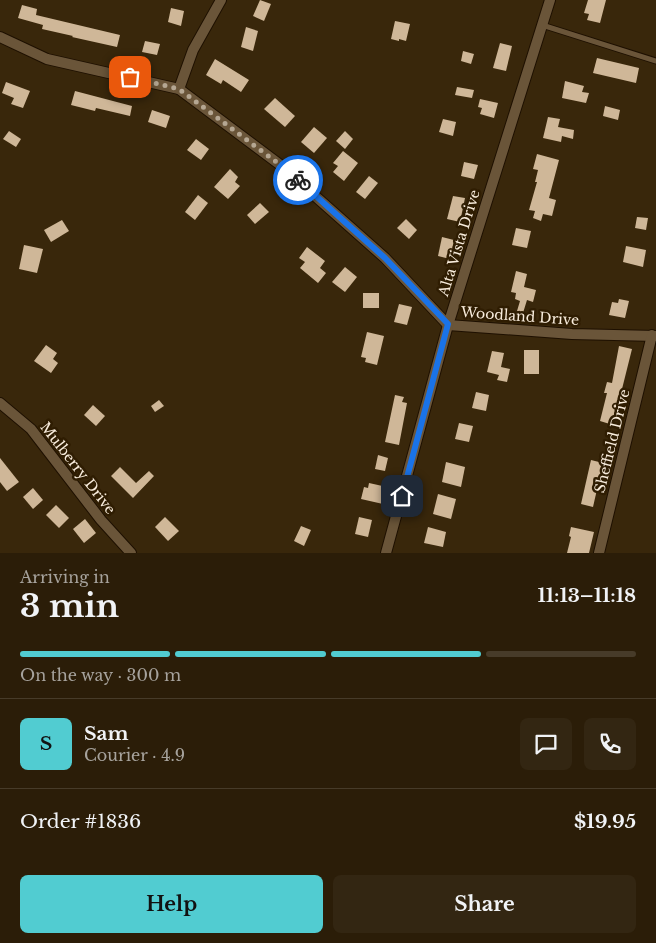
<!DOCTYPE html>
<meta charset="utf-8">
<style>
:root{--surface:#2b1d08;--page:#332612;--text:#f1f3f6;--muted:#a6a29c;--line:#473b29;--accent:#51ccd1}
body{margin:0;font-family:"Libre Baskerville",serif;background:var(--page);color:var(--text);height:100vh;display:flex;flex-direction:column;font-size:19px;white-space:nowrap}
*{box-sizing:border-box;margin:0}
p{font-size:16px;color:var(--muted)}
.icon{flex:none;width:28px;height:28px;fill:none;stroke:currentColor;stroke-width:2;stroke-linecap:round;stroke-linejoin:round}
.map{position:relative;height:553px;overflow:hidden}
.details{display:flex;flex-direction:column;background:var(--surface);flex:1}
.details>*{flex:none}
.pin{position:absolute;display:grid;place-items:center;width:42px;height:42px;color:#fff;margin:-21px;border-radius:10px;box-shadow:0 2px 8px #0006}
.courier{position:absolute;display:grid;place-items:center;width:50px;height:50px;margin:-25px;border:4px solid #1a73e8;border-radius:50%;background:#fff;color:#222;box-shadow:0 1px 6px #0007}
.overview em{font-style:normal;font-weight:700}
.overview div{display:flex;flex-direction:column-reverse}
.overview{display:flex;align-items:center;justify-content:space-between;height:85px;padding:0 20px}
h1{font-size:32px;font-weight:700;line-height:38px}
.bar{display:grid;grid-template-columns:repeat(4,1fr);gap:8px 5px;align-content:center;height:60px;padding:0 20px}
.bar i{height:6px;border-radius:4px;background:var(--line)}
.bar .current{background:var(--accent)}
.bar p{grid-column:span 4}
.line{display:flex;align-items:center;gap:12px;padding:0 20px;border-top:1px solid var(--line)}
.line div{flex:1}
.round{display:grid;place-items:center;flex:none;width:52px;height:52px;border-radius:8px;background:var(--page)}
.cta{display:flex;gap:10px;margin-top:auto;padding:10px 20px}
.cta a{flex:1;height:58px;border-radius:8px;background:var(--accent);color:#111;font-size:20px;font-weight:700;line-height:58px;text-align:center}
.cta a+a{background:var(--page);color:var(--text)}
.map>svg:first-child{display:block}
.building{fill:#cfb798}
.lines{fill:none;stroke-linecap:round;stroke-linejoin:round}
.lane-casing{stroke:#1e1000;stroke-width:7}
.street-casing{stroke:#1e1000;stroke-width:12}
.lane{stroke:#6a5539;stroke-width:5}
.street{stroke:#6a5539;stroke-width:10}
.done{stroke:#b5a793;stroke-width:5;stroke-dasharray:0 9}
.route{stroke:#1a73e8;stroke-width:6}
.labels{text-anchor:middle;stroke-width:5;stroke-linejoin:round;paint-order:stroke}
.street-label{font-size:14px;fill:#f8ecdc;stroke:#2f1d02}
</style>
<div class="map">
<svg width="656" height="553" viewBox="0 0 656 553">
<rect width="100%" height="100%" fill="#39270b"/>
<g class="building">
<path d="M 260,0 L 271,4 L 264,21 L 253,16 Z"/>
<path d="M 588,0 L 606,0 L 600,23 L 587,20 L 589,14 L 584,13 Z"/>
<path d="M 22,5 L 37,9 L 36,15 L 120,35 L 117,47 L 72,37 L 73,36 L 42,29 L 43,25 L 18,18 Z"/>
<path d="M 171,8 L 184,11 L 181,26 L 168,22 Z"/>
<path d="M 395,21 L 410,24 L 406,41 L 399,39 L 399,41 L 391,39 Z"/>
<path d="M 246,27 L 258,31 L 253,51 L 241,47 Z"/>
<path d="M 145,41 L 160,44 L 157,55 L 142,52 Z"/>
<path d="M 500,43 L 512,46 L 506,71 L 493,68 Z"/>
<path d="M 463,51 L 474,54 L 471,64 L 461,61 Z"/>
<path d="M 597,58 L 639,68 L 636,83 L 593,73 Z"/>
<path d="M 215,59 L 249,80 L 241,92 L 223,80 L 221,84 L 206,75 Z"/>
<path d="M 565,81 L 584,86 L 582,92 L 589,93 L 586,103 L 562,98 Z"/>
<path d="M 6,82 L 30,91 L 23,108 L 11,104 L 14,98 L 2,93 Z"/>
<path d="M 457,87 L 474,90 L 472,98 L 455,95 Z"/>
<path d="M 75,91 L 132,106 L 130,116 L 96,108 L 95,111 L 71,105 Z"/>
<path d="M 275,98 L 295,116 L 285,127 L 264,109 Z"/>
<path d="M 480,99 L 498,103 L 494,118 L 480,114 L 482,108 L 478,107 Z"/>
<path d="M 605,106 L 620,110 L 618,120 L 603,116 Z"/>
<path d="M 152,110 L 170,116 L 166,128 L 148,122 Z"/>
<path d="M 548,117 L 560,119 L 558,127 L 574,130 L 573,139 L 562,136 L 561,142 L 543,138 Z"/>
<path d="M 443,119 L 456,122 L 453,136 L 439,132 Z"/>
<path d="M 314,127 L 327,138 L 314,153 L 301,142 Z"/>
<path d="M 9,131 L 21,139 L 16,147 L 3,139 Z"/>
<path d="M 345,131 L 353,139 L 345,149 L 336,141 Z"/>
<path d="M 196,139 L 209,149 L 201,160 L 187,150 Z"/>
<path d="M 343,151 L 358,163 L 344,181 L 333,172 L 338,166 L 333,163 Z"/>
<path d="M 537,154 L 559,160 L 549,198 L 556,200 L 552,216 L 543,214 L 541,221 L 533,218 L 535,211 L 529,210 L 537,182 L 535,182 L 538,170 L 533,169 Z"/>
<path d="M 464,162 L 478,165 L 474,179 L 461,176 Z"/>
<path d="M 230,169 L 238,177 L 235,182 L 240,186 L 228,199 L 214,187 Z"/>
<path d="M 369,176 L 378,183 L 365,199 L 356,192 Z"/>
<path d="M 198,195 L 208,203 L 195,220 L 185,212 Z"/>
<path d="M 453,196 L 465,198 L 460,222 L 447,219 Z"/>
<path d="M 260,203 L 269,212 L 255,224 L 247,215 Z"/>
<path d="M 637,217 L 648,218 L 646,230 L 635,228 Z"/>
<path d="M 406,219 L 417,230 L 409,239 L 397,228 Z"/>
<path d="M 62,220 L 69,231 L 51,242 L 44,230 Z"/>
<path d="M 516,228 L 531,231 L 527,248 L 512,245 Z"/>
<path d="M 442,237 L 454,240 L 450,259 L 438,256 Z"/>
<path d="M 24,245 L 43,249 L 37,273 L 19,269 Z"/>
<path d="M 626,246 L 646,250 L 643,267 L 623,262 Z"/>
<path d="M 307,247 L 325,261 L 320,268 L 326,273 L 318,283 L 300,268 L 305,262 L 299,258 Z"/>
<path d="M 345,267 L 357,277 L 345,292 L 332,282 Z"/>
<path d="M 516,271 L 527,274 L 524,287 L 536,290 L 533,302 L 527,300 L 523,313 L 517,311 L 520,301 L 515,299 L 516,293 L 511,292 Z"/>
<rect x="363" y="293" width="16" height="15"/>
<path d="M 619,299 L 629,301 L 625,318 L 609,315 L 612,302 L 618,303 Z"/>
<path d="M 399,304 L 412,307 L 407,325 L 394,322 Z"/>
<path d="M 367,332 L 384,336 L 377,365 L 365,362 L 366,358 L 361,357 Z"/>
<path d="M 46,345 L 57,353 L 53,359 L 58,363 L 51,373 L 34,361 Z"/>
<path d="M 619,346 L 632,349 L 613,425 L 600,421 L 607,393 L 604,393 L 607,382 L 612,383 Z"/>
<rect x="524" y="350" width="15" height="24"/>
<path d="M 492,351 L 504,353 L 501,367 L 510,369 L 507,382 L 497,380 L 499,375 L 487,372 Z"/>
<path d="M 476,392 L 489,395 L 486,411 L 472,408 Z"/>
<path d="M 395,395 L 404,397 L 402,402 L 407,403 L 399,445 L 385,442 Z"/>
<path d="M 159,400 L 164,406 L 155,412 L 151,406 Z"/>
<path d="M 93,405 L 105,416 L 96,426 L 84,415 Z"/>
<path d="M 459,423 L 473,426 L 469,442 L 455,439 Z"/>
<path d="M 378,455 L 388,458 L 385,471 L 375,469 Z"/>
<path d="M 0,458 L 19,482 L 7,491 L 0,482 Z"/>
<path d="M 591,460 L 603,463 L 593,507 L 581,504 Z"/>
<path d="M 446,462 L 465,467 L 461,487 L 442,482 Z"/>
<path d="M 120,467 L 136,483 L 149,471 L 154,476 L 133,498 L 111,476 Z"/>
<path d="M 369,483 L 387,487 L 383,504 L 361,499 L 364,487 L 368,488 Z"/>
<path d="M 33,488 L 43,500 L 33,509 L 23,497 Z"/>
<path d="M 438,494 L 456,499 L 451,519 L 433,514 Z"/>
<path d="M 56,505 L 69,518 L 59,528 L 46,515 Z"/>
<path d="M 165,517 L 179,531 L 168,541 L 155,527 Z"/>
<path d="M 359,517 L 372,520 L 368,537 L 355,534 Z"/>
<path d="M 85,519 L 96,533 L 84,543 L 73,529 Z"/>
<path d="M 301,526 L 311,530 L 304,546 L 294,541 Z"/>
<path d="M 428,527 L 446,532 L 443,547 L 424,543 Z"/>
<path d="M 571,527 L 594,532 L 589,553 L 567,553 L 571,537 L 569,536 Z"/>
</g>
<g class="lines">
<defs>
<path id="lane" d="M 542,25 L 656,61"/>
<g id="street">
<path d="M 0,37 L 47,59 L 179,89 L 279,164 L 385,258 L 448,325 L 572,334 L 656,336"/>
<path d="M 179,89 L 193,50 L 221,0"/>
<path d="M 0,403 L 31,429 L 101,520 L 131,553"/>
<path d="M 386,553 L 448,325 L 550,0"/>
<path d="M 599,553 L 652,335"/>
</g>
</defs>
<use href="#lane" class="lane-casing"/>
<use href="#street" class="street-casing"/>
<use href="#lane" class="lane"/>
<use href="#street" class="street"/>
</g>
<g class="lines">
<path class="done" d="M 130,77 L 179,89 L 279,164 L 298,180"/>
<path class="route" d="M 298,180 L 385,258 L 448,324 L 402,496"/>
</g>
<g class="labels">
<g class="street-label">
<text transform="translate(459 243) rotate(-73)" y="5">Alta Vista Drive</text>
<text transform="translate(520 316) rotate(4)" y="5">Woodland Drive</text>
<text transform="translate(612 441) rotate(-76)" y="5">Sheffield Drive</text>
<text transform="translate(78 468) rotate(52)" y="5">Mulberry Drive</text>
</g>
</g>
</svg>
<div class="pin" style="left:130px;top:77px;background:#ea580c"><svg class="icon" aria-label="bag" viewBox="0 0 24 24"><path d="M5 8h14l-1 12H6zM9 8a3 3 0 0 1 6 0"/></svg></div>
<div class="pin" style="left:402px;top:496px;background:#1f2937"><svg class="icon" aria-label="home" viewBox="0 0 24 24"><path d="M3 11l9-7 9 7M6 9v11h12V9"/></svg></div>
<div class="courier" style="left:298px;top:180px"><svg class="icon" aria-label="bike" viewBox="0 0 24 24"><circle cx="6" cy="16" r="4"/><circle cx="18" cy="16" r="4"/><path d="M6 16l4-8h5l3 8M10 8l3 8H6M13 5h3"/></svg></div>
</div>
<section class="details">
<div class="overview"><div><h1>3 min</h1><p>Arriving in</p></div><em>11:13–11:18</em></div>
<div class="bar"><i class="current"></i><i class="current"></i><i class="current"></i><i></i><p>On the way · 300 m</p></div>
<div class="line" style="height:90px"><b class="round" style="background:var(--accent);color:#111">S</b><div><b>Sam</b><p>Courier · 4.9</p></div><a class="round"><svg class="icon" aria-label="chat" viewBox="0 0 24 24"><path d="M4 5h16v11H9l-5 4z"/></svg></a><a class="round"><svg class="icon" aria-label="phone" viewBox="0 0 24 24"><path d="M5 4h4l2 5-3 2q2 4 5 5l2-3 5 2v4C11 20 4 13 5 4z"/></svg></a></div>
<div class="line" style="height:65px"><div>Order #1836</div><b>$19.95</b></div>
<div class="cta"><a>Help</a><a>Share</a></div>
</section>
